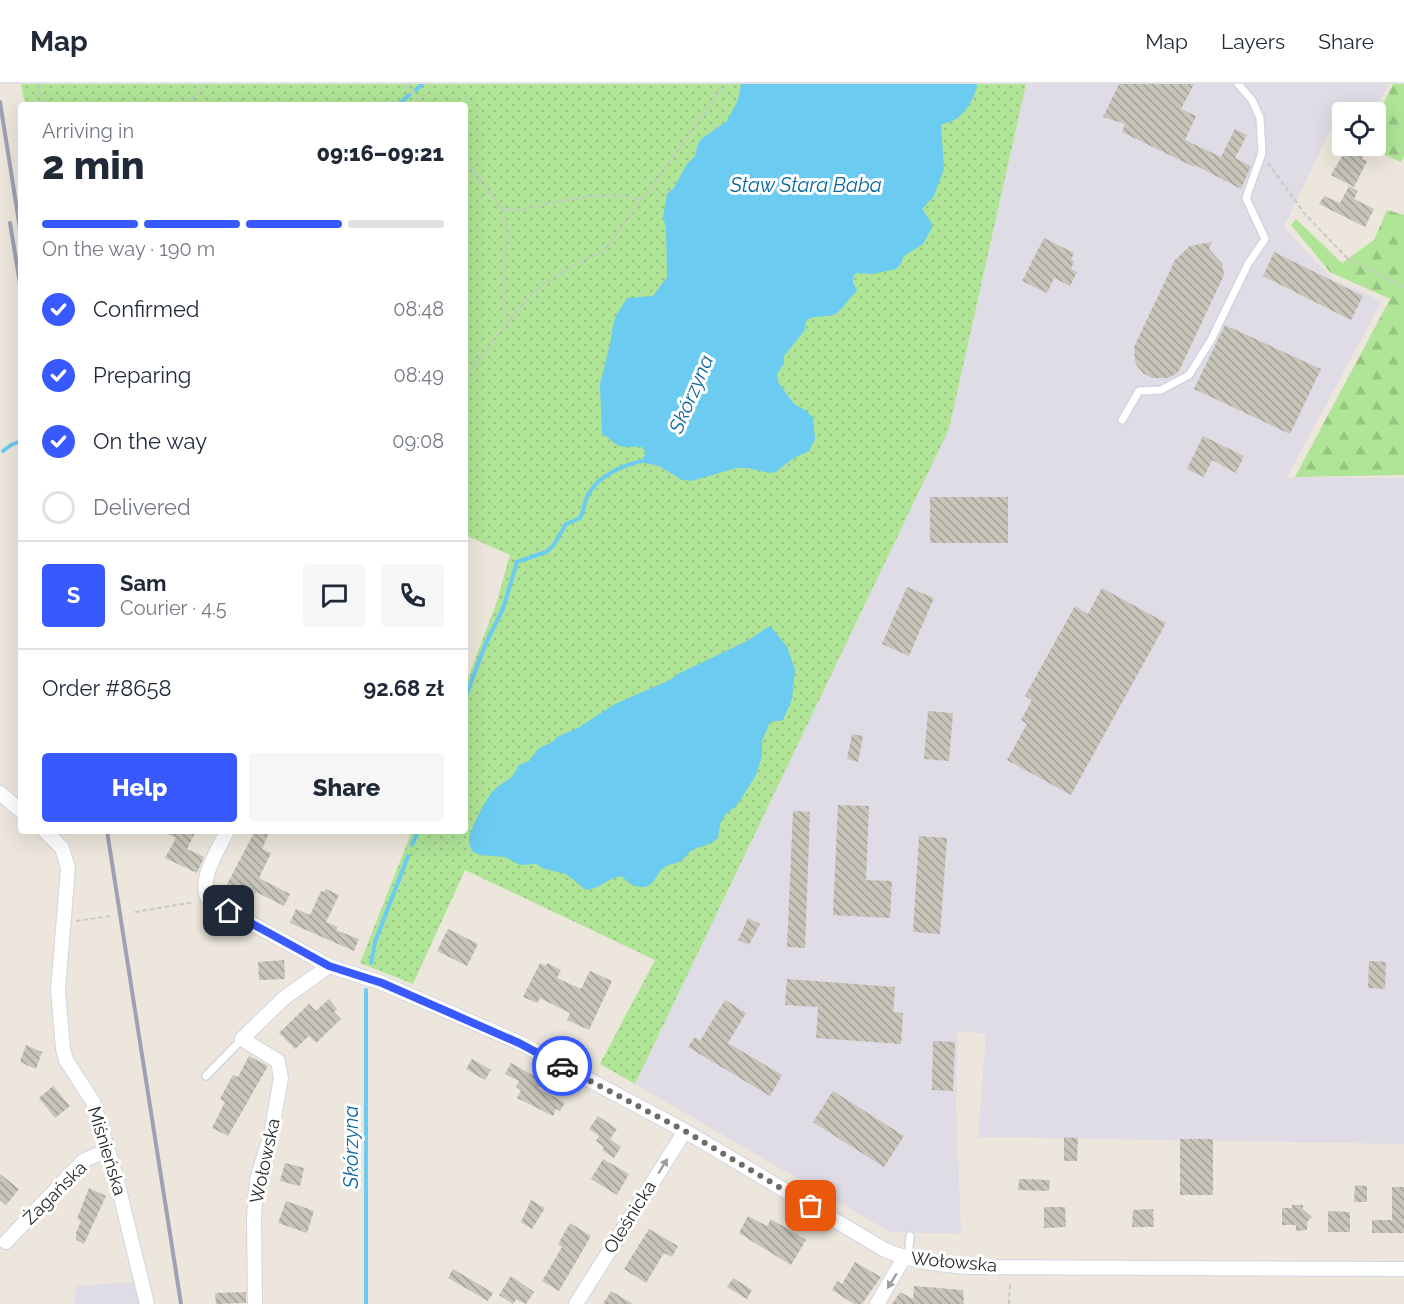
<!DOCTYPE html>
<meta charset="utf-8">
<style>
:root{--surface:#fff;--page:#f6f6f7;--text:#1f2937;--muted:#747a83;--line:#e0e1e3;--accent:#3859fd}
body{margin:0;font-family:Raleway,sans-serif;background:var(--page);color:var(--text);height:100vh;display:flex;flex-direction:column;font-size:22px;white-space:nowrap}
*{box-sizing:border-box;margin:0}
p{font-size:20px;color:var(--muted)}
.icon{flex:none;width:33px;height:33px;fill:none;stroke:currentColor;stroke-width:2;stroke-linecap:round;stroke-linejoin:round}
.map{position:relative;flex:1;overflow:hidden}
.drawer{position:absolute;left:18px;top:18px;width:450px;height:732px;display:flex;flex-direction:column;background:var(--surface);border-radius:6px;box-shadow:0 6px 24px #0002}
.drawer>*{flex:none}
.buttons{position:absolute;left:1332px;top:18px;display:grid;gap:12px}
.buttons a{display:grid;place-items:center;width:54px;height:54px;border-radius:6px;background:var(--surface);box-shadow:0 6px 24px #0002;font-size:30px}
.pin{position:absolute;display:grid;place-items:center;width:51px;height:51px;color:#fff;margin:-26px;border-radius:12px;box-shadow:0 3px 9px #0006}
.courier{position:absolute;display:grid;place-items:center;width:60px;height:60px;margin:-30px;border:4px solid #3859fd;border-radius:50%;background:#fff;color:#222;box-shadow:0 2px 8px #0007}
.head em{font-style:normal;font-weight:800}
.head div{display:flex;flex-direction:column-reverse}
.head{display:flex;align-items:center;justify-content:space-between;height:102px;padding:0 24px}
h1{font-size:39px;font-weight:800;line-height:45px}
.bar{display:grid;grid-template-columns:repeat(4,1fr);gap:9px 6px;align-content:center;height:72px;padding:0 24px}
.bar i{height:8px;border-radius:4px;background:var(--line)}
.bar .active{background:var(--accent)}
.bar p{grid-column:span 4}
.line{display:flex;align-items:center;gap:15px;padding:0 24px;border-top:2px solid var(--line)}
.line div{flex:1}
.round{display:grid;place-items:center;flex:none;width:63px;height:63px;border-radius:6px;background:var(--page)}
ol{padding:0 24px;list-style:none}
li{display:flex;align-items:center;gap:18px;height:66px}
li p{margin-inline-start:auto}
li .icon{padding:6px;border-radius:50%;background:var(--accent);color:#fff;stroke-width:4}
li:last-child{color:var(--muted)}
li i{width:33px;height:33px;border:3px solid var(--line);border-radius:50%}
.action{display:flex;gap:12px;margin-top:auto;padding:12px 24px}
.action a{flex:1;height:69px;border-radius:6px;background:var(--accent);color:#fff;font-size:24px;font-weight:800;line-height:69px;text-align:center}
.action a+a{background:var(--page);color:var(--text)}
header{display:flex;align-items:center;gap:36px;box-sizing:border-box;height:84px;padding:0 30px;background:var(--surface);border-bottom:2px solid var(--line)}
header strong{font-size:28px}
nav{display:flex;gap:33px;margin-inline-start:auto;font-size:21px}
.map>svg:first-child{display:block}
.industrial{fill:#dfdce5}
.grass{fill:url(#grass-dots)}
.forest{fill:url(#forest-firs)}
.water{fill:#6ccbf1}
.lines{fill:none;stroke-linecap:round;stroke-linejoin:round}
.stream{stroke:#6ccbf1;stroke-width:4}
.building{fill:url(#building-back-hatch)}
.lane-casing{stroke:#d1d4e3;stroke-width:10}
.street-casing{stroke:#d1d4e3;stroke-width:16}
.path{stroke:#c8c8c8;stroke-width:2;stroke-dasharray:4.5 3;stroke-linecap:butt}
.lane{stroke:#fff;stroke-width:7}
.street{stroke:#fff;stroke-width:14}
.rail{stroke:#9ea1b5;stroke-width:4}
.oneway{fill:#9f9f9f}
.done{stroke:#6e6c68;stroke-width:6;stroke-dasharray:0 10.8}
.route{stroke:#3859fd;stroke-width:8}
.labels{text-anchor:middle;stroke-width:6;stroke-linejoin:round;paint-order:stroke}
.street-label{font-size:18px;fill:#2a2a2a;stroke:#fff}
.water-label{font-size:20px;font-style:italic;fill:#0b689e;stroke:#fff}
</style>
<header>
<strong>Map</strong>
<nav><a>Map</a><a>Layers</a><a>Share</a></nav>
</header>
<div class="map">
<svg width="1404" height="1220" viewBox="0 0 1404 1220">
<defs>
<pattern id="grass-dots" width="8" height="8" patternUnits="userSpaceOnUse" patternTransform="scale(1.5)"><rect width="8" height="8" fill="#b0e497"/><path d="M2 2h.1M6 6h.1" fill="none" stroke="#98c482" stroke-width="1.8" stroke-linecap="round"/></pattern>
<pattern id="forest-firs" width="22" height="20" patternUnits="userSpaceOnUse" patternTransform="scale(1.5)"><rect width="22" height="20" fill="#b0e497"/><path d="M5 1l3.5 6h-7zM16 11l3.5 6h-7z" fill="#98c482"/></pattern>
<pattern id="building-back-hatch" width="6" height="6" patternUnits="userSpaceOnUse" patternTransform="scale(1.5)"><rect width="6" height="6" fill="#c7c4ba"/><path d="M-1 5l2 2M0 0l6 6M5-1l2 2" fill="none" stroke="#a29f97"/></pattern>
</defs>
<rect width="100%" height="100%" fill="#ece6dc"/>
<g class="industrial">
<path d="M 1026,0 L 1389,0 L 1373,28 L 1342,28 L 1342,49 L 1331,44 L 1284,143 L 1332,195 L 1382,217 L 1286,395 L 1295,393 L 1404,394 L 1404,1060 L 978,1053 L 986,950 L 958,947 L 956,1020 L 961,1150 L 890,1148 L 635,1000 L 949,345 Z"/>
<path d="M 134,1198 L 139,1220 L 73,1220 L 77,1202 Z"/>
</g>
<path class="grass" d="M 21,0 L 1026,0 L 949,345 L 635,1000 L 600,980 L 655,876 L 465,786 L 413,900 L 360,879 L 412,747 L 465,747 L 465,602 L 497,517 L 510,471 L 465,451 L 465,21 L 25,21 Z"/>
<g class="forest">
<path d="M 1393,0 L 1404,0 L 1404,72 L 1401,78 L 1365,62 L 1376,62 L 1376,35 Z"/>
<path d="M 1387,126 L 1404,131 L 1404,391 L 1295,393 L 1390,215 L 1330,188 L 1291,141 L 1296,135 L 1342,179 L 1374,156 Z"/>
</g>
<g class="water">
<path d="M 741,0 L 977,0 C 976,13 963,34 950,38 C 947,39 944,39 941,41 L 944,85 L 934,112 L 922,125 L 931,138 L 932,144 L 923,160 L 904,172 L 900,181 L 896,185 L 873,190 L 857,189 L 853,192 L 853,199 L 857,206 L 855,209 C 848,215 843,225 835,230 C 823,236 803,227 805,246 L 784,272 L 784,279 L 777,290 L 778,298 L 794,320 L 805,326 L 813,334 L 815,355 L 809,367 L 792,375 L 776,388 L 769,389 L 747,384 L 737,384 L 691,397 L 682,396 L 659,382 L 645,379 L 643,374 L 646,369 L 642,363 C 635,362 627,364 620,362 C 612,359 609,353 602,350 L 600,300 L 611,256 L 613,241 L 616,232 L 627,214 L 653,212 L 667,193 L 666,143 L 663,134 L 667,110 L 674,104 L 687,80 L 695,72 L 698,60 L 701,55 L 727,37 L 738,16 Z"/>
<path d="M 768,543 L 771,543 L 787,563 L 795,586 L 792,615 L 783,636 L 770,638 L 762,657 L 762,672 L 756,691 L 737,721 L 725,731 L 720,740 L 718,754 C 706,763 704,761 692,766 C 688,768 686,773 682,776 C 676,781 667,779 661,786 C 655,793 654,803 641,803 C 633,803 627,797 621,792 C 606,795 602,804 586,806 L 566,790 L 545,785 L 536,780 L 520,781 L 505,773 L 480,771 L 473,768 C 470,763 469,760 469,754 C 470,746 487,713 493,707 C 505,695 511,699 519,681 L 529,677 L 538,665 L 552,658 L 557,653 L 578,644 L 615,620 L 670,596 L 678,590 L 747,557 Z"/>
</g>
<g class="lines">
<g class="stream">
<path d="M 416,6 L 422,0"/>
<path d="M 398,21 L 409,11"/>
<path d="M 3,367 L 11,361 L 21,357"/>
<path d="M 465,614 L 486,559 L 503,525 L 517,478 L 546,468 L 553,462 L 566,440 L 580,434 C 584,427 584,419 588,411 C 598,391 627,379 648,376"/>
<path d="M 412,761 L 418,747"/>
<path d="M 371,879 L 375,858 L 408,772"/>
<path d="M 366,906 L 366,1220"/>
</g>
</g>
<g class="building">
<path d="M 1119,0 L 1194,0 L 1181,25 L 1196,32 L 1185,56 L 1221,73 L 1235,45 L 1247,51 L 1235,74 L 1251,82 L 1241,105 L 1195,81 L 1194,83 L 1122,48 L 1125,40 L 1103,33 Z"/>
<path d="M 1348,62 L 1365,68 L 1362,75 L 1367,77 L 1354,103 L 1331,91 Z"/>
<path d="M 1349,102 L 1358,107 L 1354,115 L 1374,125 L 1365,143 L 1319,120 L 1324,112 L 1340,119 Z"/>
<path d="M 1044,154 L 1074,169 L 1071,176 L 1074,177 L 1071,185 L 1077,188 L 1070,202 L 1054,194 L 1047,209 L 1022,197 Z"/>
<path d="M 1212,158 L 1209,165 L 1222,179 L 1224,191 L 1180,285 L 1176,290 L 1167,294 L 1152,294 L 1143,289 L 1137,282 L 1135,277 L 1134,263 L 1175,176 L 1190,162 Z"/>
<path d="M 1274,168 L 1363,212 L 1351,236 L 1263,192 Z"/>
<path d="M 1225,241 L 1321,285 L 1290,350 L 1194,305 Z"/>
<path d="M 1203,352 L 1244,372 L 1236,389 L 1212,376 L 1204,393 L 1187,385 Z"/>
<rect x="930" y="413" width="78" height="46"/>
<path d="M 907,503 L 934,514 L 909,572 L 882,560 Z"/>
<path d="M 1102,504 L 1166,539 L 1071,711 L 1007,676 L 1027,640 L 1021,636 L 1032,616 L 1025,612 L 1075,522 L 1088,530 Z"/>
<path d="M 928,627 L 953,629 L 949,677 L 924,675 Z"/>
<path d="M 852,650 L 863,652 L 858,678 L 847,675 Z"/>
<path d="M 838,721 L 869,722 L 866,796 L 892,797 L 890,834 L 833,831 Z"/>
<path d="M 793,727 L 810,728 L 805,864 L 787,863 Z"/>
<path d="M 161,747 L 196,747 L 187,765 L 204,773 L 197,789 L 165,774 L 176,754 Z"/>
<path d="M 255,747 L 270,747 L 262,765 L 271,769 L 259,794 L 290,810 L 284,822 L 256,808 L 255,810 L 250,808 L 246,817 L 224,806 Z"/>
<path d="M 919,752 L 947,754 L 940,850 L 913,848 Z"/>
<path d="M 326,805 L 339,811 L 326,838 L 338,843 L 336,846 L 359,855 L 354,867 L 290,839 L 296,825 L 310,831 L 321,807 L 324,808 Z"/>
<path d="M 748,834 L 760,840 L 749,861 L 738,856 Z"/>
<path d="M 448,845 L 478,860 L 467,882 L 437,867 Z"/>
<path d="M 284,876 L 285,895 L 259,896 L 258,878 Z"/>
<path d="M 1369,877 L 1386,878 L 1385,905 L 1368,904 Z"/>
<path d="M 540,879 L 546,882 L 547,879 L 561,886 L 557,894 L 581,905 L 590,887 L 612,897 L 589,946 L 567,936 L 570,929 L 540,914 L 537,919 L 523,913 Z"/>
<path d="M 787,895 L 895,903 L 893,928 L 903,929 L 901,960 L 816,954 L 818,923 L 785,921 Z"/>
<path d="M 329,915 L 337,925 L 334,928 L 341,935 L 316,959 L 309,952 L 295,965 L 279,949 L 309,920 L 316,927 Z"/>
<path d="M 725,916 L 746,929 L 728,959 L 782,991 L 770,1012 L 688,963 L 695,953 L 700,957 Z"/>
<path d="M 933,957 L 955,958 L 953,1007 L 932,1006 Z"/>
<path d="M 26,961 L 42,968 L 36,985 L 20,978 Z"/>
<path d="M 249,972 L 268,982 L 228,1052 L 212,1044 L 225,1018 L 220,1015 L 233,991 L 238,993 Z"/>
<path d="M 472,975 L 491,986 L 485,996 L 466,985 Z"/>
<path d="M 511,979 L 543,997 L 538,1004 L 565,1019 L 560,1027 L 556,1025 L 553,1032 L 517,1014 L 521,1006 L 516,1003 L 519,997 L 505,990 Z"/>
<path d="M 53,1002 L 70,1022 L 55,1034 L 39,1014 Z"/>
<path d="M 833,1007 L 904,1052 L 884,1083 L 813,1038 Z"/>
<path d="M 598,1032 L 617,1045 L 610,1055 L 621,1063 L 614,1074 L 602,1066 L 604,1063 L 596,1057 L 599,1052 L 589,1045 Z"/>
<path d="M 1064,1053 L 1078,1054 L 1077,1077 L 1064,1077 Z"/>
<rect x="1180" y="1055" width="33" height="56"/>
<path d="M 603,1075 L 629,1090 L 617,1111 L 591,1095 Z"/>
<path d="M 285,1079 L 304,1084 L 300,1102 L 280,1097 Z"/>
<path d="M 0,1090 L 19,1105 L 6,1121 L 0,1116 Z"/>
<path d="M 1019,1095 L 1050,1096 L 1049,1107 L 1018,1106 Z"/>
<path d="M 1355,1101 L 1367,1102 L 1367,1118 L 1354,1118 Z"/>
<path d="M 1392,1103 L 1404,1103 L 1404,1149 L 1372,1149 L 1372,1136 L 1392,1136 Z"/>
<path d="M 89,1104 L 106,1112 L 84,1160 L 76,1156 L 76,1149 L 81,1137 L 77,1135 Z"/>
<path d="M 531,1116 L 545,1124 L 532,1145 L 521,1138 Z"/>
<path d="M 286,1117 L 314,1127 L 307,1149 L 278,1139 Z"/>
<path d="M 1292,1121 L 1303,1121 L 1303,1125 L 1312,1133 L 1307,1138 L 1307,1146 L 1296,1147 L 1296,1141 L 1282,1141 L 1282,1124 L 1292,1124 Z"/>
<path d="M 1044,1123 L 1065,1123 L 1066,1143 L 1044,1144 Z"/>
<path d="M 1153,1125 L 1154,1143 L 1132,1143 L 1133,1126 Z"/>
<path d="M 1328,1127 L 1350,1128 L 1350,1148 L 1328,1148 Z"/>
<path d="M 748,1132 L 767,1142 L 771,1135 L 806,1156 L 791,1181 L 739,1149 Z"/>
<path d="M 570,1139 L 591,1152 L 559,1207 L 542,1197 L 562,1163 L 558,1160 Z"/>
<path d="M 649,1145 L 678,1162 L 672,1173 L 664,1169 L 646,1199 L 624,1185 Z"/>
<path d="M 855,1178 L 881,1193 L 862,1220 L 854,1220 L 832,1206 L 837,1197 L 842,1200 Z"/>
<path d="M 453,1185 L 493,1209 L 488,1217 L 448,1194 Z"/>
<path d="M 511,1192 L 534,1208 L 526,1220 L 516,1215 L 513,1220 L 499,1211 Z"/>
<path d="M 733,1194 L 752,1206 L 747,1215 L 727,1203 Z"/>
<path d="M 914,1202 L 963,1206 L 964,1220 L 892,1220 L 900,1208 L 913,1215 Z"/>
<path d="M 611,1207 L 633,1220 L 603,1220 Z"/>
<path d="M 246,1208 L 246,1219 L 216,1220 L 215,1209 Z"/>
</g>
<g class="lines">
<defs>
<g id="lane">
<path d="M 1122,336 L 1139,307 L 1161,306 L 1189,291 L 1211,256 L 1248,180 L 1265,155 L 1246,114 L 1262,69 L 1260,34 L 1252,16 L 1238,0"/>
<path d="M 206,992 L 242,955"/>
<path d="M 908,1175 L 910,1152"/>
</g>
<g id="street">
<path d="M 0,709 L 21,727"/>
<path d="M 45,747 L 62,764 L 68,784 L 58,906 L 63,965 L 66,976 L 93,1018 L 115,1089 L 147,1220"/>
<path d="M 227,747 C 219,765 196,798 209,816 L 329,882 L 382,899 L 520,959 L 685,1047 L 885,1166 C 913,1178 941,1181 971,1183 L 1404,1185"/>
<path d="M 6,1158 L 83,1077 L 107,1066"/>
<path d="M 255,1220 L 254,1133 L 257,1095 L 271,1050 L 281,994 L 278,977 L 242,955 L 284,914 L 329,882"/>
<path d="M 576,1220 L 685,1047"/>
<path d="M 877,1220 L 904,1174"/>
</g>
</defs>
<use href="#lane" class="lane-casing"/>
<use href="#street" class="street-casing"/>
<g class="path">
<path d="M 38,0 L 43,21"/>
<path d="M 406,0 L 422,21"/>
<path d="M 185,21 L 206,0"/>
<path d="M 465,77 L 501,123 L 506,137 L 505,221 L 507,239"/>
<path d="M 1268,79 L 1305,130 L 1347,174 L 1404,204"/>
<path d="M 501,123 C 517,132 542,120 560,117 C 586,113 616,107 642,117"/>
<path d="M 465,295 L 507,239 L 536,206 L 560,189 L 601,168 L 610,160 L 714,16 L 723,0"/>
<path d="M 135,828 L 194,818"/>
<path d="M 76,837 L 111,832"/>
<path d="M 1009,1220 L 1010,1198"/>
</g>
<use href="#lane" class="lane"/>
<use href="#street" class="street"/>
<g class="rail">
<path d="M 0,18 L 21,151"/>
<path d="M 10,139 L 21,206"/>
<path d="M 107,747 L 181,1220"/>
</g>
</g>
<defs><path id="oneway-solid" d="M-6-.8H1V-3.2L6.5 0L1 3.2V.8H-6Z" transform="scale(1.5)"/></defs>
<g class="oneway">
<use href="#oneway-solid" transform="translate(663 1082) rotate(-58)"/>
<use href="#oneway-solid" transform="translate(892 1197) rotate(122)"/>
</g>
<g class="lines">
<path class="done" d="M 562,982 L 685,1047 L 811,1122"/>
<path class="route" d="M 229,827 L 329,882 L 382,899 L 519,959 L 562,982"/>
</g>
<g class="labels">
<g class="street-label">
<text transform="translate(107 1067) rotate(73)" y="6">Miśnieńska</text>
<text transform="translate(265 1077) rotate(-78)" y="6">Wołowska</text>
<text transform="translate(55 1109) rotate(-45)" y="6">Żagańska</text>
<text transform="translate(630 1133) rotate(-58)" y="6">Oleśnicka</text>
<text transform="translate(954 1178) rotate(5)" y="6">Wołowska</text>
</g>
<g class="water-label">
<text x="806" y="108">Staw Stara Baba</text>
<text transform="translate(691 310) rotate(-67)" y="7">Skórzyna</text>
<text transform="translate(351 1063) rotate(-90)" y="7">Skórzyna</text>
</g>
</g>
</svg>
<div class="buttons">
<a><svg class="icon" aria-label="locate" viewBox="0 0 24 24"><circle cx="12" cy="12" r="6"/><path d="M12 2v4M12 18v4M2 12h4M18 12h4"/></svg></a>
</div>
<div class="pin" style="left:811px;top:1122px;background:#ea580c"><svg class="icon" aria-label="bag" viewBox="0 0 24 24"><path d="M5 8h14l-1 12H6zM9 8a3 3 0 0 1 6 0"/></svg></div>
<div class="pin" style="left:229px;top:827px;background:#1f2937"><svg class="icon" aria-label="home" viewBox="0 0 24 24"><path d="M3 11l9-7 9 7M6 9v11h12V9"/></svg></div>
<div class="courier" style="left:562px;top:982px"><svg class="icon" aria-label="car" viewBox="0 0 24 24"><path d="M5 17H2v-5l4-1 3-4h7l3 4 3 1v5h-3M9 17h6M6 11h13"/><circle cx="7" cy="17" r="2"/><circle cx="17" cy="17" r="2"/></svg></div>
<section class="drawer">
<div class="head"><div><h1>2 min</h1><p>Arriving in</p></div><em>09:16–09:21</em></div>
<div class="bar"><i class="active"></i><i class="active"></i><i class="active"></i><i></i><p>On the way · 190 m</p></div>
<ol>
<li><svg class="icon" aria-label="check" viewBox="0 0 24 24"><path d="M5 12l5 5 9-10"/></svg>Confirmed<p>08:48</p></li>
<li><svg class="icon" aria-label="check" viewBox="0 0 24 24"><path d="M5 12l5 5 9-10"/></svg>Preparing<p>08:49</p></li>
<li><svg class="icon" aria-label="check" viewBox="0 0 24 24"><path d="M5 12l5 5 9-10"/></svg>On the way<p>09:08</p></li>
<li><i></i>Delivered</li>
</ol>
<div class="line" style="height:108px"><b class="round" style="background:var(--accent);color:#fff">S</b><div><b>Sam</b><p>Courier · 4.5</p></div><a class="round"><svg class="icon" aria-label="chat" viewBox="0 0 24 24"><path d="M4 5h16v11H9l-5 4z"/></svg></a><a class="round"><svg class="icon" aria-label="phone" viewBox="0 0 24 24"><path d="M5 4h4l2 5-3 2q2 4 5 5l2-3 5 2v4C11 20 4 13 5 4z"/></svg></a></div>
<div class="line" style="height:78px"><div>Order #8658</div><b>92.68 zł</b></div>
<div class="action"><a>Help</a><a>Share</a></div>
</section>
</div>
